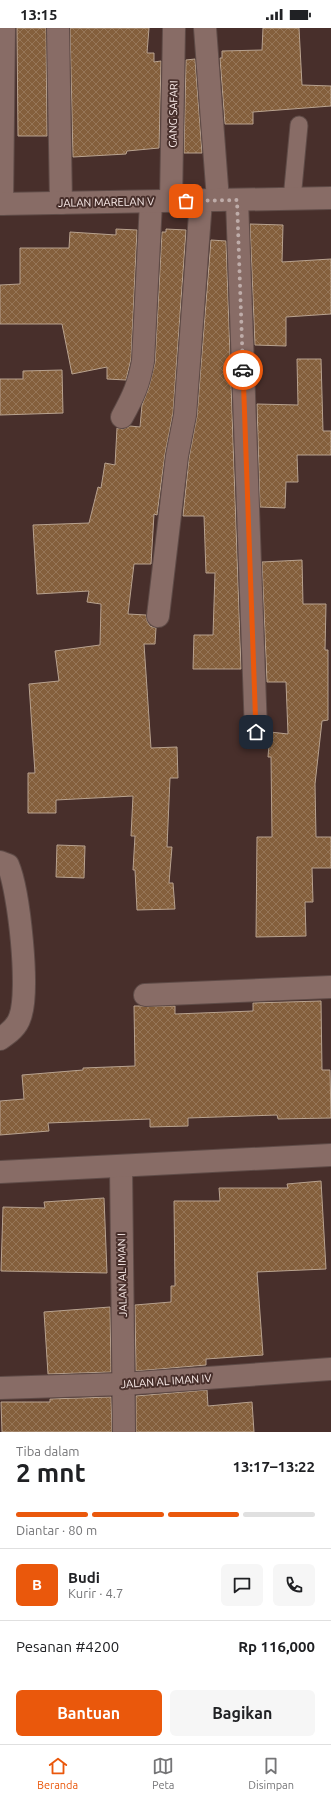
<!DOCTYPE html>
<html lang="id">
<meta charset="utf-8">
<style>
:root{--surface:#fff;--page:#f6f6f6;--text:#202124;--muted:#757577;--line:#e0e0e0;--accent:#ea580c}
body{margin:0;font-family:Ubuntu,sans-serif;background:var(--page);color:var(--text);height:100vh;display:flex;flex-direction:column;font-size:15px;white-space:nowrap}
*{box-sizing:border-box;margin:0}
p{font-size:13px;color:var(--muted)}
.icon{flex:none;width:22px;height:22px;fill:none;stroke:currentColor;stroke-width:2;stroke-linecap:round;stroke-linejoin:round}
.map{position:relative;height:1404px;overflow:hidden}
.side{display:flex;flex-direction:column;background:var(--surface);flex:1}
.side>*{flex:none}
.pin{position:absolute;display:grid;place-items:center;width:34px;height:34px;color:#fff;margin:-17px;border-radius:8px;box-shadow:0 2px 6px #0006}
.courier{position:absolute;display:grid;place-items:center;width:40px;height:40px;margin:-20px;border:3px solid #ea580c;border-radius:50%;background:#fff;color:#222;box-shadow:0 1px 5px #0007}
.head em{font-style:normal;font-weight:600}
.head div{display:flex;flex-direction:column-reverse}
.head{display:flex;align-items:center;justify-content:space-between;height:68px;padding:0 16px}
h1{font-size:26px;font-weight:600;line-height:30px}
.bar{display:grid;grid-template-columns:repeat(4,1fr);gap:6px 4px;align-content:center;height:48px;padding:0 16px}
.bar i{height:5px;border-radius:3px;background:var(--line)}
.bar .active{background:var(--accent)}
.bar p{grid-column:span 4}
.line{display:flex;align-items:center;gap:10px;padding:0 16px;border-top:1px solid var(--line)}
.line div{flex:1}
.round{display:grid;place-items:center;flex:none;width:42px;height:42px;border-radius:6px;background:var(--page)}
.action{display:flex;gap:8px;margin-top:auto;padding:8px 16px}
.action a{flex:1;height:46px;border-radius:6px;background:var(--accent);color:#fff;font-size:16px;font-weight:600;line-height:46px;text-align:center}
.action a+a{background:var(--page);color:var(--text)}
.status{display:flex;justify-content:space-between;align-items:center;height:28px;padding:0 20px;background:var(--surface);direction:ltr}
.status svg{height:11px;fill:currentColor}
.tab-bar{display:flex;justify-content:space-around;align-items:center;height:56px;border-top:1px solid var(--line);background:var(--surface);font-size:11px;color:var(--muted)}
.tab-bar a{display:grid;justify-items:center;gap:2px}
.tab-bar .active{color:var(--accent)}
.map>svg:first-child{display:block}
.building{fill:url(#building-cross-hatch);stroke:#b8a28f}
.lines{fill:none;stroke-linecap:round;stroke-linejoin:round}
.lane-casing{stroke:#5f4b47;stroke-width:19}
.street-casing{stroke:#5f4b47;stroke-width:24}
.secondary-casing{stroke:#5f4b47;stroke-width:24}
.lane{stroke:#886c66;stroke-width:17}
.street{stroke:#886c66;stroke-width:22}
.secondary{stroke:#886c66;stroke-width:22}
.done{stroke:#beaca9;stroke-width:4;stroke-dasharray:0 7.2}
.route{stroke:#ea580c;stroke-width:5}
.labels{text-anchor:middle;stroke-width:4;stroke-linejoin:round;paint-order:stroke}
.street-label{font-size:11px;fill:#fdefed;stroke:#482f2b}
</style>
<div class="status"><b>13:15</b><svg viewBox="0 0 49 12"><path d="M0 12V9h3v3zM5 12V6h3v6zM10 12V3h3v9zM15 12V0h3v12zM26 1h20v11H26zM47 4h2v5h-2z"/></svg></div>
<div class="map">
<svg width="331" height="1404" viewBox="0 0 331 1404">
<defs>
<pattern id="building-cross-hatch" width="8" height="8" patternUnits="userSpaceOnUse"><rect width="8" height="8" fill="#845f3c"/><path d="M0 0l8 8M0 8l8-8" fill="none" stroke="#967658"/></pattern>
</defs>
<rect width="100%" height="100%" fill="#482f2b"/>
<g class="building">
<path d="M 17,0 L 46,0 L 47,108 L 18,108 Z"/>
<path d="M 70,0 L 149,0 L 147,25 L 154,25 L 154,34 L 161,33 L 159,120 L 127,123 L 126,126 L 73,129 Z"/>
<path d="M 263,0 L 299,0 L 302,57 L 331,58 L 331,78 L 253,84 L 253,96 L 225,96 L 220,30 L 222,30 L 222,23 L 262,22 Z"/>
<path d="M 195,31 L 202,125 L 184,125 L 186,32 Z"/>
<path d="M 250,196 L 283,197 L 282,234 L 331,231 L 331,286 L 286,289 L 286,318 L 255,317 Z"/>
<path d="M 116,201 L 137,202 L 131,331 L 126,352 L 107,351 L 107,339 L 72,346 L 62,296 L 0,296 L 0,257 L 20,256 L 20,220 L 69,220 L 70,204 L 116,207 Z"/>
<path d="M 166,201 L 186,202 L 173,385 L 165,426 L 157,487 L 154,486 L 151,536 L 134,536 L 128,586 L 146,587 L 147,593 L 150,598 L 156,600 L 155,616 L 144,616 L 151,720 L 177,719 L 178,750 L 170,750 L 167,819 L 172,819 L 169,855 L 173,855 L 175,881 L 137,882 L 135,842 L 133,842 L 135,808 L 131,808 L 133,768 L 56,772 L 56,785 L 28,785 L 28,745 L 35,745 L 29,656 L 59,653 L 55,623 L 100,617 L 101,576 L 87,574 L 89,563 L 37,566 L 33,497 L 89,495 L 98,459 L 101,460 L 105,435 L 115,437 L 117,400 L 123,401 L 130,398 L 140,399 L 142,377 L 149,359 L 155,335 L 162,204 L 166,204 Z"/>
<path d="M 211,212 L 226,213 L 241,641 L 193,641 L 194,607 L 213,607 L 215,545 L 206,545 L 204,488 L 183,488 L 189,430 L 197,388 Z"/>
<path d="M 297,331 L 321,331 L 323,403 L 331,403 L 331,427 L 297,427 L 298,454 L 286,454 L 285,480 L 260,479 L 257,376 L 298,377 Z"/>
<path d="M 62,342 L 63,385 L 0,387 L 0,351 L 23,351 L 23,343 Z"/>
<path d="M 302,532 L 303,576 L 326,576 L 325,622 L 328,622 L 328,692 L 322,693 L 315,756 L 316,809 L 331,809 L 331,840 L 312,840 L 313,874 L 305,874 L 306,908 L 256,909 L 257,809 L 272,809 L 271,729 L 268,729 L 270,704 L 288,706 L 286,654 L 267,654 L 262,534 Z"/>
<path d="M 57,817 L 85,818 L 84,850 L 56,849 Z"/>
<path d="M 321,973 L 322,1042 L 330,1042 L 331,1090 L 278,1091 L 277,1087 L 188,1090 L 188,1098 L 150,1099 L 150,1091 L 48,1095 L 49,1103 L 0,1107 L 0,1073 L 24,1071 L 22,1047 L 83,1042 L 83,1040 L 135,1038 L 134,978 L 175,978 L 175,986 L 253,983 L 253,975 Z"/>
<path d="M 321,1153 L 326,1241 L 257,1244 L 263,1327 L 206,1331 L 206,1337 L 136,1343 L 135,1277 L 171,1274 L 171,1258 L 175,1258 L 174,1173 L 220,1173 L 219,1160 L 288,1160 L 287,1156 Z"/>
<path d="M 104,1170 L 107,1245 L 1,1243 L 3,1179 L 45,1180 L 44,1174 Z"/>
<path d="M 110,1279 L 111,1344 L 48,1346 L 44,1284 Z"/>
<path d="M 207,1362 L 208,1378 L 252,1374 L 254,1404 L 136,1404 L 136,1368 Z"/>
<path d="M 111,1369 L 112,1404 L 2,1404 L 1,1374 L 50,1374 L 50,1371 Z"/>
</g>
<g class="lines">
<defs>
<path id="lane" d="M 292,171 L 299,97"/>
<g id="street">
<path d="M 58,0 L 61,175"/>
<path d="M 205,0 L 218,172"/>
<path d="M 237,172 L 256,704"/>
<path d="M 171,173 L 174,0"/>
<path d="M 2,176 L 4,0"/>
<path d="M 122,389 C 133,369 139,356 143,333 L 151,174"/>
<path d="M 158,588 L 177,428 L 185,387 L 201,173"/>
<path d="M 0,834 L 8,837 C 19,863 30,963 20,989 C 17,999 9,1005 0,1011"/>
<path d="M 145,967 L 331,959"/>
<path d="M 121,1139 L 124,1404"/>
<path d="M 0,1144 L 331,1127"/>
<path d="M 0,1360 L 123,1356 L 331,1341"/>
</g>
<path id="secondary" d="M 0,176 L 331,170"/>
</defs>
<use href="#lane" class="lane-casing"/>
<use href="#street" class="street-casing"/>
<use href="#secondary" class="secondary-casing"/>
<use href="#lane" class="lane"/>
<use href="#street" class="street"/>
<use href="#secondary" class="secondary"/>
</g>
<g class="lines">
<path class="done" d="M 186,173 L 237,172 L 243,342"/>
<path class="route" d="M 243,342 L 256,704"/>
</g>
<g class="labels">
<g class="street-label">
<text transform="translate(173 86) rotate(-89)" y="4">GANG SAFARI</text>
<text transform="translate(106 174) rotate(-1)" y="4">JALAN MARELAN V</text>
<text transform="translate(122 1247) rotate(-91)" y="4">JALAN AL IMAN I</text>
<text transform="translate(166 1353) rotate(-4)" y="4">JALAN AL IMAN IV</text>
</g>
</g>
</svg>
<div class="pin" style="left:186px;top:173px;background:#ea580c"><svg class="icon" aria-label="bag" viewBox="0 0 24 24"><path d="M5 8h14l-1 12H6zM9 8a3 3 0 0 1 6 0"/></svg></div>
<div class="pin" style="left:256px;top:704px;background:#1f2937"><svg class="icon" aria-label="home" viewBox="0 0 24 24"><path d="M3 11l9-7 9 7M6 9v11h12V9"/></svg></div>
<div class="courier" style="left:243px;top:342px"><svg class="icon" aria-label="car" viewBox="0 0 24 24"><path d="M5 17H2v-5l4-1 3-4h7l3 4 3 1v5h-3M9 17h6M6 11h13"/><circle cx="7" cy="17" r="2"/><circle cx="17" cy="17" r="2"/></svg></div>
</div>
<section class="side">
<div class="head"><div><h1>2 mnt</h1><p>Tiba dalam</p></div><em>13:17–13:22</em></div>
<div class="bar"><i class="active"></i><i class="active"></i><i class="active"></i><i></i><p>Diantar · 80 m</p></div>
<div class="line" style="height:72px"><b class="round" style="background:var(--accent);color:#fff">B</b><div><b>Budi</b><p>Kurir · 4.7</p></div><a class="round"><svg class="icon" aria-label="chat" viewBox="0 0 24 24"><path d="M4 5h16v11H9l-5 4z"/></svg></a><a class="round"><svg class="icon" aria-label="phone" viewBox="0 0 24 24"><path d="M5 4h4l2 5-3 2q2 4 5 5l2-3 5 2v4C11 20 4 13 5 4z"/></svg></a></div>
<div class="line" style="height:52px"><div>Pesanan #4200</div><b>Rp 116,000</b></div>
<div class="action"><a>Bantuan</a><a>Bagikan</a></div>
</section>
<nav class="tab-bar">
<a class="active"><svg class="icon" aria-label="home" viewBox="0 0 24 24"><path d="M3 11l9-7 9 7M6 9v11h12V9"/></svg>Beranda</a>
<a><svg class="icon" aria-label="map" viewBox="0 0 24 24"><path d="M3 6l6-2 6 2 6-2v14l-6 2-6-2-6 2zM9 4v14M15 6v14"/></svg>Peta</a>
<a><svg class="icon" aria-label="saved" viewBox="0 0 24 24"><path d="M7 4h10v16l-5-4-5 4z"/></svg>Disimpan</a>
</nav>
